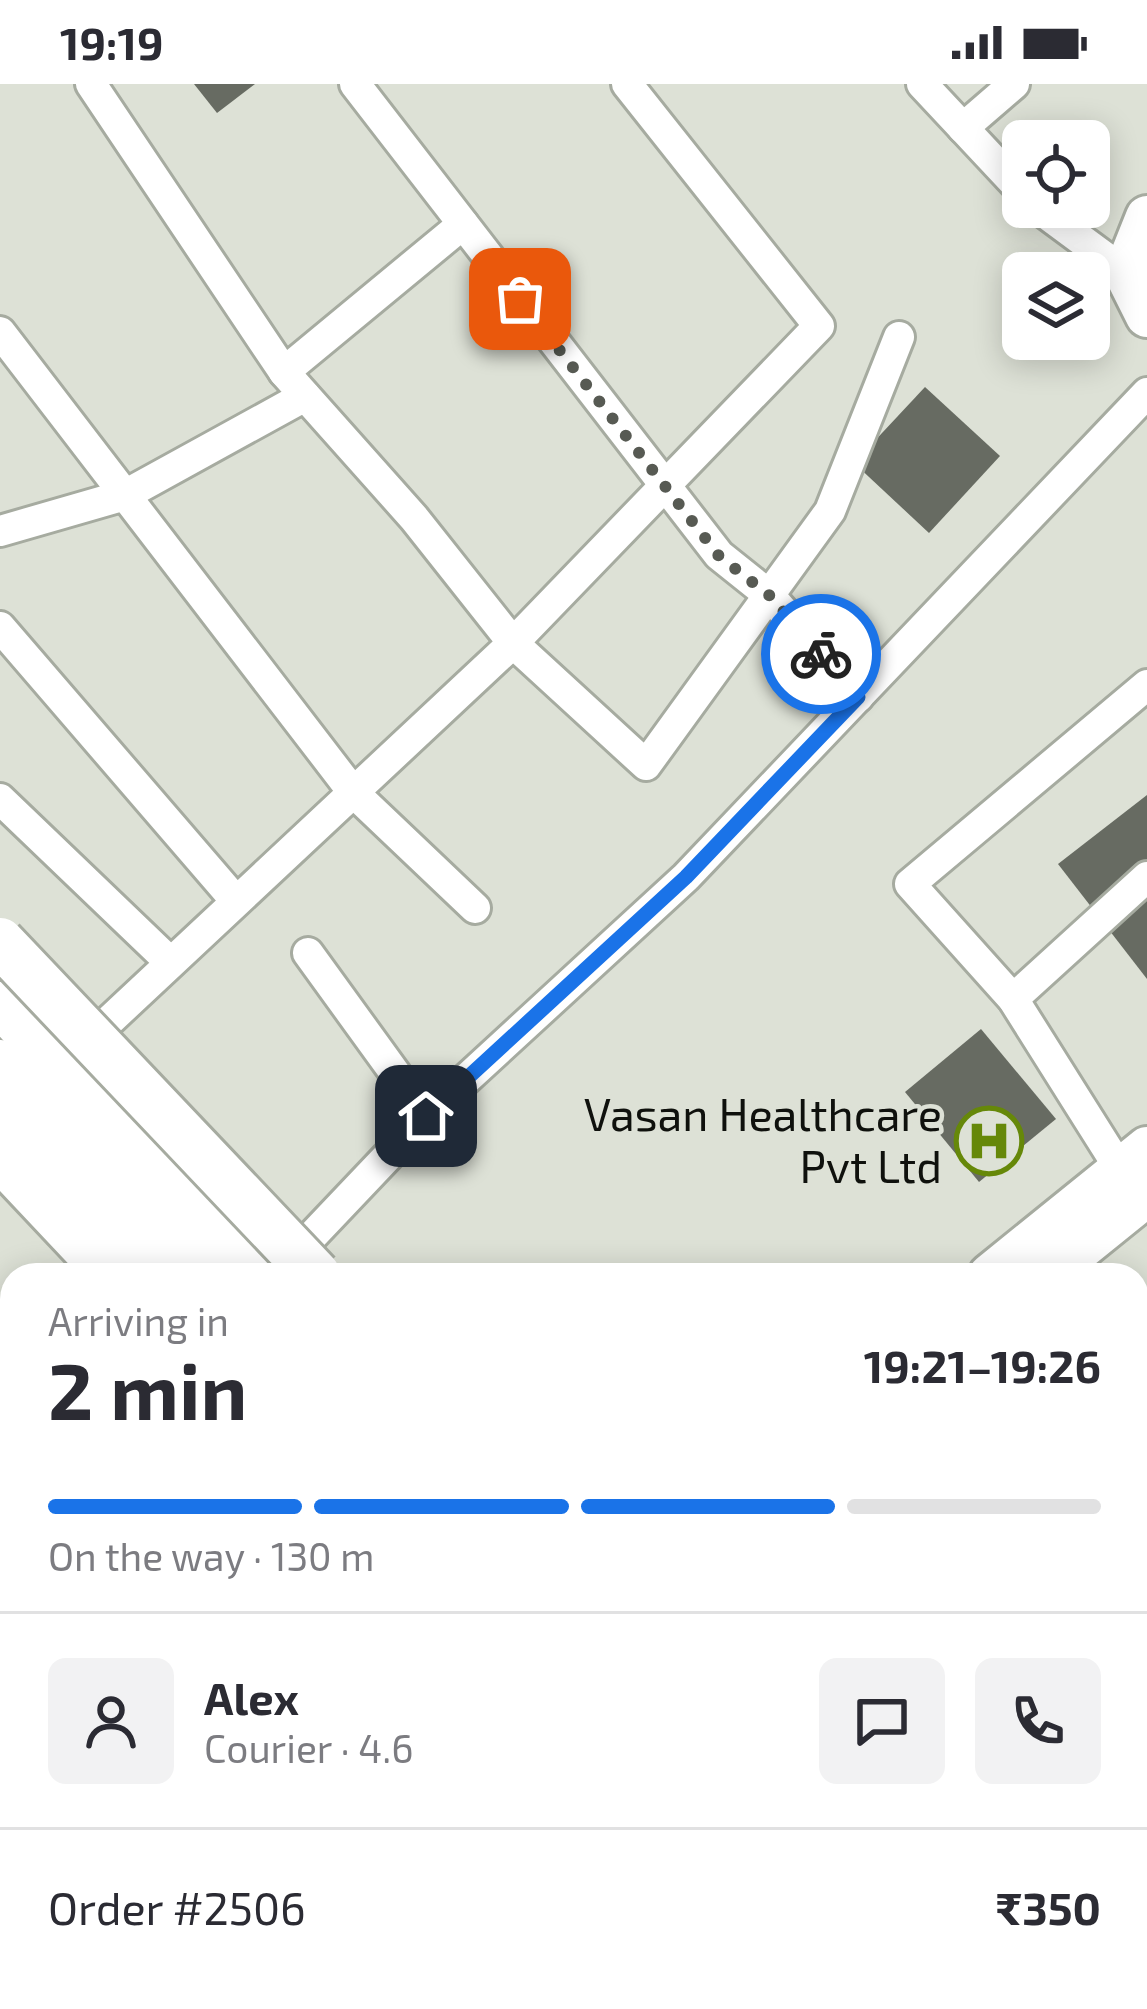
<!DOCTYPE html>
<meta charset="utf-8">
<style>
:root{--surface:#fff;--page:#f2f2f3;--text:#2b2b33;--muted:#7c7c81;--line:#e1e1e2;--accent:#1a73e8}
body{margin:0;font-family:"Exo 2",sans-serif;background:var(--page);color:var(--text);height:100vh;display:flex;flex-direction:column;font-size:45px;white-space:nowrap}
*{box-sizing:border-box;margin:0}
p{font-size:39px;color:var(--muted)}
.icon{flex:none;width:66px;height:66px;fill:none;stroke:currentColor;stroke-width:2;stroke-linecap:round;stroke-linejoin:round}
.map{position:relative;flex:1;overflow:hidden}
.panel{position:absolute;left:0px;top:1179px;width:1149px;height:747px;display:flex;flex-direction:column;background:var(--surface);border-radius:36px 36px 0 0;box-shadow:0 6px 30px #0003}
.panel>*{flex:none}
.controls{position:absolute;left:1002px;top:36px;display:grid;gap:24px}
.controls a{display:grid;place-items:center;width:108px;height:108px;border-radius:18px;background:var(--surface);box-shadow:0 6px 30px #0003;font-size:60px}
.pin{position:absolute;display:grid;place-items:center;width:102px;height:102px;color:#fff;margin:-51px;border-radius:24px;box-shadow:0 6px 18px #0006}
.courier{position:absolute;display:grid;place-items:center;width:120px;height:120px;margin:-60px;border:9px solid #1a73e8;border-radius:50%;background:#fff;color:#222;box-shadow:0 3px 15px #0007}
.head em{font-style:normal;font-weight:700}
.head div{display:flex;flex-direction:column-reverse}
.head{display:flex;align-items:center;justify-content:space-between;height:204px;padding:0 48px}
h1{font-size:78px;font-weight:700;line-height:90px}
.bar{display:grid;grid-template-columns:repeat(4,1fr);gap:18px 12px;align-content:center;height:144px;padding:0 48px}
.bar i{height:15px;border-radius:9px;background:var(--line)}
.bar .active{background:var(--accent)}
.bar p{grid-column:span 4}
.line{display:flex;align-items:center;gap:30px;padding:0 48px;border-top:3px solid var(--line)}
.line div{flex:1}
.round{display:grid;place-items:center;flex:none;width:126px;height:126px;border-radius:18px;background:var(--page)}
.status{display:flex;justify-content:space-between;align-items:center;height:84px;padding:0 60px;background:var(--surface);direction:ltr}
.status svg{height:33px;fill:currentColor}
.map>svg:first-child{display:block}
.building{fill:#676b62}
.lines{fill:none;stroke-linecap:round;stroke-linejoin:round}
.street-casing{stroke:#a6aba0;stroke-width:36}
.secondary-casing{stroke:#a6aba0;stroke-width:48}
.primary-casing{stroke:#a6aba0;stroke-width:54}
.street{stroke:#fff;stroke-width:30}
.secondary{stroke:#fff;stroke-width:42}
.primary{stroke:#fff;stroke-width:48}
.primary-bridge-casing{stroke:#a6aba0;stroke-width:54;stroke-linecap:butt}
.primary-bridge{stroke:#fff;stroke-width:48}
.done{stroke:#575a53;stroke-width:12;stroke-dasharray:0 21.6}
.route{stroke:#1a73e8;stroke-width:15}
.labels{text-anchor:middle;stroke-width:9;stroke-linejoin:round;paint-order:stroke}
.poi-label{font-size:45px;fill:#0f110d;stroke:#dde1d6;text-anchor:end}
</style>
<div class="status"><b>19:19</b><svg viewBox="0 0 49 12"><path d="M0 12V9h3v3zM5 12V6h3v6zM10 12V3h3v9zM15 12V0h3v12zM26 1h20v11H26zM47 4h2v5h-2z"/></svg></div>
<div class="map">
<svg width="1147" height="1925" viewBox="0 0 1147 1925">
<rect width="100%" height="100%" fill="#dde1d6"/>
<g class="building">
<path d="M 194,0 L 255,0 L 217,29 Z"/>
<path d="M 925,303 L 1000,372 L 929,449 L 854,379 Z"/>
<path d="M 1147,711 L 1147,895 L 1058,780 Z"/>
<path d="M 981,945 L 1056,1035 L 979,1098 L 905,1008 Z"/>
</g>
<g class="lines">
<defs>
<g id="street">
<path d="M 355,0 L 719,471 L 769,511 L 858,613"/>
<path d="M 627,0 L 819,242 L 513,559 L 646,681 L 830,427 L 899,253"/>
<path d="M 922,0 L 1023,108"/>
<path d="M 963,44 L 1014,0"/>
<path d="M 1037,123 L 1125,188"/>
<path d="M 0,248 L 353,708 L 475,824"/>
<path d="M 284,288 L 463,140"/>
<path d="M 0,447 L 125,411 L 305,312"/>
<path d="M 0,543 L 236,817"/>
<path d="M 0,715 L 170,878"/>
<path d="M 308,869 L 426,1032"/>
<path d="M 1013,915 L 1147,793"/>
<path d="M 79,965 L 513,559 L 414,434 L 284,288 L 91,0"/>
<path d="M 1134,1099 L 1120,1085 L 1013,915 L 910,800 L 1147,601"/>
<path d="M 276,1190 L 426,1032 L 686,793 L 1147,309"/>
<path d="M 1137,1415 L 1147,1406"/>
<path d="M 1137,1733 L 1147,1724"/>
<path d="M 0,1829 L 12,1842"/>
<path d="M 82,1914 L 92,1925"/>
<path d="M 35,1925 L 44,1914"/>
<path d="M 1116,1925 L 1128,1914"/>
</g>
<g id="secondary">
<path d="M 1147,133 L 1125,188 L 1147,232"/>
<path d="M 0,1022 L 156,1191"/>
<path d="M 990,1191 L 1147,1064"/>
<path d="M 1048,1191 L 1147,1111"/>
<path d="M 0,1447 L 12,1434"/>
<path d="M 0,1491 L 12,1478"/>
</g>
<g id="primary">
<path d="M 0,917 L 249,1191"/>
<path d="M 0,980 L 195,1191"/>
<path d="M 0,1072 L 112,1191"/>
<path d="M 794,1914 L 804,1925"/>
<path d="M 858,1914 L 868,1925"/>
<path d="M 920,1914 L 930,1925"/>
</g>
</defs>
<use href="#street" class="street-casing"/>
<use href="#secondary" class="secondary-casing"/>
<use href="#primary" class="primary-casing"/>
<use href="#street" class="street"/>
<use href="#secondary" class="secondary"/>
<use href="#primary" class="primary"/>
<defs>
<path id="primary-bridge" d="M 0,858 L 316,1191"/>
</defs>
<use href="#primary-bridge" class="primary-bridge-casing"/>
<use href="#primary-bridge" class="primary-bridge"/>
</g>
<g class="lines">
<path class="done" d="M 520,215 L 719,472 L 769,511 L 821,570"/>
<path class="route" d="M 426,1032 L 686,793 L 858,613 L 821,570"/>
</g>
<defs>
<symbol id="hospital-ring" viewBox="-11 -11 22 22"><circle r="9.5" fill="#dde1d6" stroke="#668809" stroke-width="1.5"/><path d="M-5-5h3v3.5h4V-5h3V5h-3V1.5h-4V5h-3Z" fill="#668809"/></symbol>
</defs>
<g fill-rule="evenodd">
<use href="#hospital-ring" x="951" y="1019" width="76" height="76"/>
</g>
<g class="labels">
<g class="poi-label">
<text x="942" y="1047">Vasan Healthcare<tspan x="942" dy="52">Pvt Ltd</tspan></text>
</g>
</g>
</svg>
<div class="controls">
<a><svg class="icon" aria-label="locate" viewBox="0 0 24 24"><circle cx="12" cy="12" r="6"/><path d="M12 2v4M12 18v4M2 12h4M18 12h4"/></svg></a>
<a><svg class="icon" aria-label="layers" viewBox="0 0 24 24"><path d="M12 4l9 5-9 5-9-5zM3 14l9 5 9-5"/></svg></a>
</div>
<div class="pin" style="left:520px;top:215px;background:#ea580c"><svg class="icon" aria-label="bag" viewBox="0 0 24 24"><path d="M5 8h14l-1 12H6zM9 8a3 3 0 0 1 6 0"/></svg></div>
<div class="pin" style="left:426px;top:1032px;background:#1f2937"><svg class="icon" aria-label="home" viewBox="0 0 24 24"><path d="M3 11l9-7 9 7M6 9v11h12V9"/></svg></div>
<div class="courier" style="left:821px;top:570px"><svg class="icon" aria-label="bike" viewBox="0 0 24 24"><circle cx="6" cy="16" r="4"/><circle cx="18" cy="16" r="4"/><path d="M6 16l4-8h5l3 8M10 8l3 8H6M13 5h3"/></svg></div>
<section class="panel">
<div class="head"><div><h1>2 min</h1><p>Arriving in</p></div><em>19:21–19:26</em></div>
<div class="bar"><i class="active"></i><i class="active"></i><i class="active"></i><i></i><p>On the way · 130 m</p></div>
<div class="line" style="height:216px"><a class="round"><svg class="icon" aria-label="person" viewBox="0 0 24 24"><circle cx="12" cy="8" r="4"/><path d="M4 21q1-7 8-7t8 7"/></svg></a><div><b>Alex</b><p>Courier · 4.6</p></div><a class="round"><svg class="icon" aria-label="chat" viewBox="0 0 24 24"><path d="M4 5h16v11H9l-5 4z"/></svg></a><a class="round"><svg class="icon" aria-label="phone" viewBox="0 0 24 24"><path d="M5 4h4l2 5-3 2q2 4 5 5l2-3 5 2v4C11 20 4 13 5 4z"/></svg></a></div>
<div class="line" style="height:156px"><div>Order #2506</div><b>₹350</b></div>
</section>
</div>
